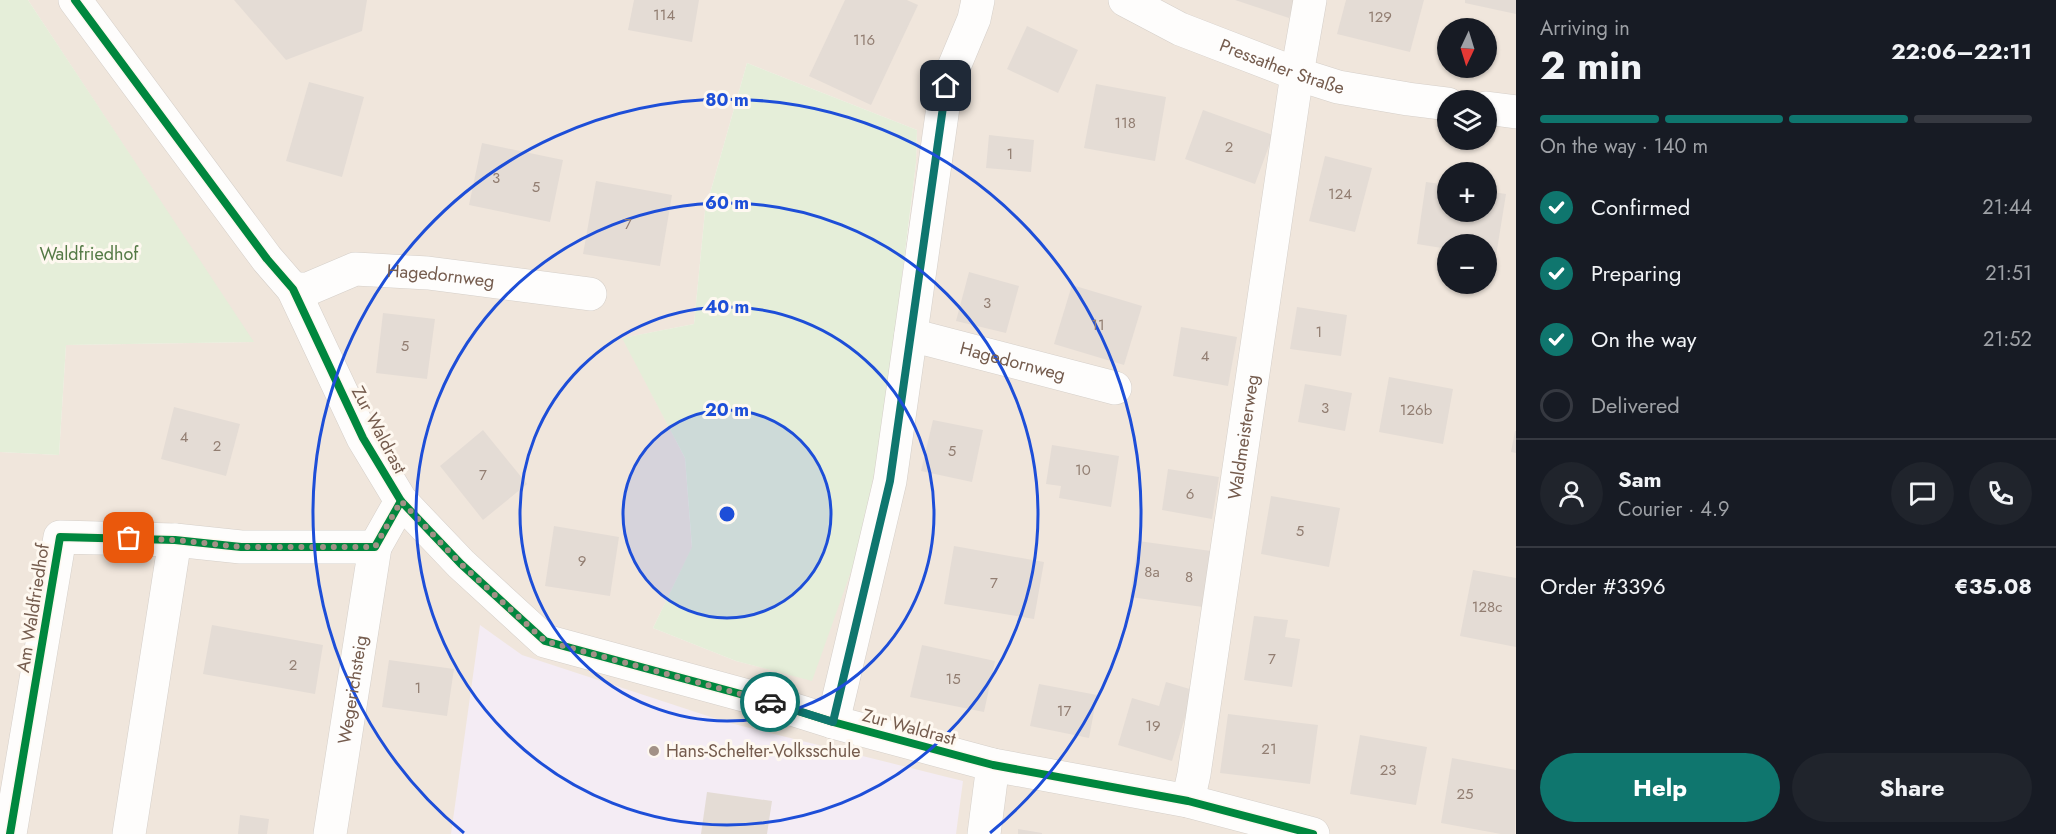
<!DOCTYPE html>
<meta charset="utf-8">
<style>
:root{--surface:#171b24;--page:#20242c;--text:#f1f3f6;--muted:#9ea1a6;--line:#363941;--accent:#0f766e}
body{margin:0;font-family:Jost,sans-serif;background:var(--page);color:var(--text);height:100vh;display:flex;flex-direction:column;font-size:22px;white-space:nowrap}
*{box-sizing:border-box;margin:0}
p{font-size:20px;color:var(--muted)}
.icon{flex:none;width:33px;height:33px;fill:none;stroke:currentColor;stroke-width:2;stroke-linecap:round;stroke-linejoin:round}
.map{position:relative;flex:1;overflow:hidden}
.drawer{display:flex;flex-direction:column;background:var(--surface);width:540px}
.drawer>*{flex:none}
.needle{width:39px;rotate:184deg}
.buttons{position:absolute;left:1437px;top:18px;display:grid;gap:12px}
.buttons a{display:grid;place-items:center;width:60px;height:60px;border-radius:50%;background:var(--surface);box-shadow:0 2px 4px #0004;font-size:30px}
.pin{position:absolute;display:grid;place-items:center;width:51px;height:51px;color:#fff;margin:-26px;border-radius:12px;box-shadow:0 3px 9px #0006}
.courier{position:absolute;display:grid;place-items:center;width:60px;height:60px;margin:-30px;border:4px solid #0f766e;border-radius:50%;background:#fff;color:#222;box-shadow:0 2px 8px #0007}
.headline em{font-style:normal;font-weight:700}
.headline div{display:flex;flex-direction:column-reverse}
.headline{display:flex;align-items:center;justify-content:space-between;height:102px;padding:0 24px}
h1{font-size:39px;font-weight:700;line-height:45px}
.bar{display:grid;grid-template-columns:repeat(4,1fr);gap:9px 6px;align-content:center;height:72px;padding:0 24px}
.bar i{height:8px;border-radius:4px;background:var(--line)}
.bar .active{background:var(--accent)}
.bar p{grid-column:span 4}
.line{display:flex;align-items:center;gap:15px;padding:0 24px;border-top:2px solid var(--line)}
.line div{flex:1}
.round{display:grid;place-items:center;flex:none;width:63px;height:63px;border-radius:32px;background:var(--page)}
ol{padding:0 24px;list-style:none}
li{display:flex;align-items:center;gap:18px;height:66px}
li p{margin-inline-start:auto}
li .icon{padding:6px;border-radius:50%;background:var(--accent);color:#fff;stroke-width:4}
li:last-child{color:var(--muted)}
li i{width:33px;height:33px;border:3px solid var(--line);border-radius:50%}
.cta{display:flex;gap:12px;margin-top:auto;padding:12px 24px}
.cta a{flex:1;height:69px;border-radius:36px;background:var(--accent);color:#fff;font-size:24px;font-weight:700;line-height:69px;text-align:center}
.cta a+a{background:var(--page);color:var(--text)}
main{display:flex;flex:1;min-height:0}
.map>svg:first-child{display:block}
.residential{fill:#f0e6dc;fill-rule:evenodd}
.education{fill:#f4ecf4}
.green{fill:#e5eed9}
.building{fill:#e4dcd5}
.lines{fill:none;stroke-linecap:round;stroke-linejoin:round}
.street-casing{stroke:#d5cfc9;stroke-width:34}
.street{stroke:#fefdfc;stroke-width:33}
.cycleway-casing{stroke:#fef8f0;stroke-width:11}
.cycleway{stroke:#00873e;stroke-width:8}
.done{stroke:#a29186;stroke-width:6;stroke-dasharray:0 10.8}
.route{stroke:#0f766e;stroke-width:8}
.ring{fill:none;stroke:#1d4ed8;stroke-width:3}
.poi-dot{fill:#a29186;stroke:#fef8f0;stroke-width:2}
.labels{text-anchor:middle;stroke-width:6;stroke-linejoin:round;paint-order:stroke}
.number-label{font-size:15px;fill:#927e72}
.street-label{font-size:18px;fill:#755c4e;stroke:#fef8f0}
.park-label{font-size:18px;fill:#557a46;stroke:#fef8f0}
.poi-label{font-size:18px;fill:#755c4e;stroke:#fef8f0;text-anchor:start}
.centre{fill:#1d4ed8;stroke:#fef8f0;stroke-width:3}
.ring-label{font-size:18px;text-anchor:middle;font-weight:bold;fill:#1d4ed8;stroke:#fef8f0;stroke-width:6;stroke-linejoin:round;paint-order:stroke}
</style>
<main>
<div class="map">
<svg width="1516" height="834" viewBox="0 0 1516 834">
<rect width="100%" height="100%" fill="#f7f3ee"/>
<path class="residential" d="M 28,0 L 1516,0 L 1516,834 L 0,834 L 0,452 L 59,455 L 66,345 L 253,342 ZM 1448,28 L 1486,28 L 1486,68 L 1448,68 ZM 747,63 L 917,130 L 916,163 L 902,282 L 812,680 L 736,661 L 653,628 L 692,548 L 685,458 L 623,338 L 694,324 L 705,211 ZM 1448,100 L 1486,100 L 1486,140 L 1448,140 ZM 1448,172 L 1486,172 L 1486,212 L 1448,212 ZM 1448,244 L 1486,244 L 1486,284 L 1448,284 Z"/>
<path class="education" d="M 480,625 L 522,655 L 726,722 L 963,781 L 956,834 L 451,834 Z"/>
<g class="green">
<path d="M 0,0 L 28,0 L 254,342 L 66,345 L 59,455 L 0,452 Z"/>
<path d="M 747,63 L 917,130 L 916,163 L 882,438 L 855,560 L 812,681 L 736,661 L 653,628 L 692,547 L 685,458 L 622,338 L 694,324 L 705,211 Z"/>
</g>
<g class="building">
<path d="M 234,0 L 367,0 L 362,31 L 286,60 Z"/>
<path d="M 634,0 L 699,0 L 692,42 L 628,30 Z"/>
<path d="M 845,0 L 907,0 L 918,5 L 871,105 L 809,76 Z"/>
<path d="M 1235,0 L 1295,0 L 1289,18 Z"/>
<path d="M 1346,0 L 1424,0 L 1410,52 L 1337,34 Z"/>
<path d="M 1465,0 L 1516,0 L 1516,14 L 1465,3 Z"/>
<path d="M 1027,26 L 1078,50 L 1058,93 L 1007,69 Z"/>
<path d="M 309,82 L 364,97 L 342,177 L 286,161 Z"/>
<path d="M 1096,84 L 1166,97 L 1155,161 L 1084,148 Z"/>
<path d="M 1203,110 L 1273,135 L 1255,184 L 1185,159 Z"/>
<path d="M 989,135 L 1034,140 L 1031,172 L 986,168 Z"/>
<path d="M 482,143 L 563,160 L 550,222 L 469,205 Z"/>
<path d="M 1325,156 L 1372,168 L 1355,232 L 1309,221 Z"/>
<path d="M 596,181 L 672,195 L 660,266 L 583,254 Z"/>
<path d="M 1426,182 L 1448,185 L 1448,212 L 1486,212 L 1486,191 L 1506,194 L 1496,256 L 1486,254 L 1486,244 L 1448,244 L 1448,249 L 1417,244 Z"/>
<path d="M 969,272 L 1019,286 L 1006,333 L 956,321 Z"/>
<path d="M 1072,285 L 1142,306 L 1124,365 L 1054,344 Z"/>
<path d="M 1297,307 L 1347,315 L 1341,356 L 1290,349 Z"/>
<path d="M 383,313 L 435,319 L 427,379 L 376,373 Z"/>
<path d="M 1181,327 L 1237,337 L 1228,386 L 1173,376 Z"/>
<path d="M 1389,377 L 1453,389 L 1443,444 L 1379,432 Z"/>
<path d="M 1305,384 L 1352,393 L 1345,431 L 1298,422 Z"/>
<path d="M 174,407 L 240,424 L 226,476 L 161,459 Z"/>
<path d="M 933,420 L 983,430 L 972,482 L 921,471 Z"/>
<path d="M 483,430 L 527,484 L 483,520 L 440,466 Z"/>
<path d="M 1515,431 L 1516,431 L 1516,453 L 1511,452 Z"/>
<path d="M 1052,445 L 1119,456 L 1111,507 L 1059,498 L 1061,486 L 1046,484 Z"/>
<path d="M 1168,469 L 1219,477 L 1212,519 L 1162,510 Z"/>
<path d="M 1271,496 L 1340,508 L 1329,567 L 1261,554 Z"/>
<path d="M 554,526 L 619,537 L 610,596 L 545,586 Z"/>
<path d="M 1138,541 L 1211,551 L 1203,607 L 1130,597 Z"/>
<path d="M 954,546 L 1044,562 L 1034,619 L 944,604 Z"/>
<path d="M 1473,570 L 1516,578 L 1516,647 L 1460,636 Z"/>
<path d="M 1254,616 L 1288,620 L 1285,637 L 1300,639 L 1292,687 L 1244,680 Z"/>
<path d="M 212,625 L 323,645 L 315,694 L 203,674 Z"/>
<path d="M 922,645 L 995,661 L 984,712 L 910,697 Z"/>
<path d="M 389,660 L 454,669 L 447,716 L 382,707 Z"/>
<path d="M 1166,682 L 1193,690 L 1172,761 L 1118,745 L 1132,698 L 1159,706 Z"/>
<path d="M 1039,684 L 1097,695 L 1089,738 L 1030,726 Z"/>
<path d="M 1228,714 L 1318,725 L 1310,784 L 1220,773 Z"/>
<path d="M 1360,735 L 1427,747 L 1416,805 L 1350,794 Z"/>
<path d="M 1452,758 L 1516,770 L 1515,834 L 1501,834 L 1441,823 Z"/>
<path d="M 707,792 L 772,801 L 767,834 L 701,834 Z"/>
<path d="M 240,815 L 269,819 L 267,834 L 238,834 Z"/>
<path d="M 1018,829 L 1042,833 L 1042,834 L 1018,834 Z"/>
</g>
<g class="lines">
<defs>
<g id="street">
<path d="M 75,0 L 267,259 L 293,289 L 363,438 L 401,501 L 461,564 L 545,641 L 766,701 L 833,722 L 993,765 L 1188,801 L 1313,834"/>
<path id="s1" d="M 1125,0 L 1180,29 L 1297,74 L 1338,87 L 1408,99 L 1448,104"/>
<path d="M 1486,108 L 1516,112"/>
<path id="s2" d="M 293,289 L 308,289 L 355,269 L 428,273 L 590,294"/>
<path id="s3" d="M 911,335 L 1115,388"/>
<path d="M 833,722 L 890,481 L 946,86 L 974,19 L 978,0"/>
<path id="s4" d="M 1188,801 L 1194,774 L 1297,74 L 1310,0"/>
<path d="M 10,834 L 60,537 L 175,540 L 241,547 L 375,547 L 401,501"/>
<path d="M 129,834 L 175,540"/>
<path id="s5" d="M 330,834 L 375,547"/>
<path d="M 984,834 L 993,765"/>
</g>
</defs>
<use href="#street" class="street-casing"/>
<use href="#street" class="street"/>
<defs>
<g id="cycleway">
<path d="M 75,0 L 267,259 L 293,289 L 363,438 L 401,501 L 461,564 L 545,641 L 766,701 L 833,722 L 993,765 L 1188,801 L 1313,834"/>
<path d="M 10,834 L 60,537 L 175,540 L 241,547 L 375,547 L 401,501"/>
</g>
</defs>
<use href="#cycleway" class="cycleway-casing"/>
<use href="#cycleway" class="cycleway"/>
</g>
<g class="lines">
<path class="done" d="M 129,538 L 175,540 L 241,547 L 375,547 L 401,501 L 461,564 L 545,641 L 770,702"/>
<path class="route" d="M 770,702 L 833,722 L 890,481 L 946,86"/>
</g>
<circle cx="727" cy="514" r="104" fill="#1d4ed8" fill-opacity=".12"/>
<g class="ring">
<circle cx="727" cy="514" r="104"/>
<circle cx="727" cy="514" r="207"/>
<circle cx="727" cy="514" r="311"/>
<path d="M464 833A414 414 0 1 1 990 833"/>
</g>
<circle class="poi-dot" cx="654" cy="751" r="6"/>
<g class="labels">
<g class="number-label">
<text x="664" y="20">114</text>
<text x="1380" y="22">129</text>
<text x="864" y="45">116</text>
<text x="1125" y="128">118</text>
<text x="1229" y="152">2</text>
<text x="1010" y="159">1</text>
<text x="496" y="183">3</text>
<text x="536" y="192">5</text>
<text x="1340" y="199">124</text>
<text x="628" y="229">7</text>
<text x="987" y="308">3</text>
<text x="1098" y="330">11</text>
<text x="1319" y="337">1</text>
<text x="405" y="351">5</text>
<text x="1205" y="361">4</text>
<text x="1325" y="413">3</text>
<text x="1416" y="415">126b</text>
<text x="184" y="442">4</text>
<text x="217" y="451">2</text>
<text x="952" y="456">5</text>
<text x="1083" y="475">10</text>
<text x="483" y="480">7</text>
<text x="1190" y="499">6</text>
<text x="1300" y="536">5</text>
<text x="582" y="566">9</text>
<text x="1152" y="577">8a</text>
<text x="1189" y="582">8</text>
<text x="994" y="588">7</text>
<text x="1487" y="612">128c</text>
<text x="1272" y="664">7</text>
<text x="293" y="670">2</text>
<text x="953" y="684">15</text>
<text x="418" y="693">1</text>
<text x="1064" y="716">17</text>
<text x="1153" y="731">19</text>
<text x="1269" y="754">21</text>
<text x="1388" y="775">23</text>
<text x="1465" y="799">25</text>
</g>
<g class="street-label">
<text dy="6" stroke="none"><textPath href="#s1" startOffset="171">Pressather Straße</textPath></text>
<text dy="6" stroke="none"><textPath href="#s2" startOffset="152">Hagedornweg</textPath></text>
<text dy="6" stroke="none"><textPath href="#s3" startOffset="105">Hagedornweg</textPath></text>
<text transform="translate(379 430) rotate(62)" y="6">Zur Waldrast</text>
<text dy="6" stroke="none"><textPath href="#s4" startOffset="368">Waldmeisterweg</textPath></text>
<text transform="translate(33 608) rotate(-81)" y="6">Am Waldfriedhof</text>
<text dy="6" stroke="none"><textPath href="#s5" startOffset="146">Wegerichsteig</textPath></text>
<text transform="translate(909 727) rotate(15)" y="6">Zur Waldrast</text>
</g>
<g class="park-label">
<text x="89" y="260">Waldfriedhof</text>
</g>
<g class="poi-label">
<text x="666" y="757">Hans-Schelter-Volksschule</text>
</g>
</g>
<circle cx="727" cy="514" r="9" class="centre"/>
<g class="ring-label">
<text x="727" y="106">80 m</text>
<text x="727" y="209">60 m</text>
<text x="727" y="313">40 m</text>
<text x="727" y="416">20 m</text>
</g>
</svg>
<div class="buttons">
<a><svg class="needle" viewBox="-14 -14 28 28"><path d="M0-13l5 13h-10z" fill="#e53935"/><path d="M0 13l5-13h-10z" fill="#9ea1a6"/></svg></a>
<a><svg class="icon" aria-label="layers" viewBox="0 0 24 24"><path d="M12 4l9 5-9 5-9-5zM3 14l9 5 9-5"/></svg></a>
<a>+</a>
<a>−</a>
</div>
<div class="pin" style="left:129px;top:538px;background:#ea580c"><svg class="icon" aria-label="bag" viewBox="0 0 24 24"><path d="M5 8h14l-1 12H6zM9 8a3 3 0 0 1 6 0"/></svg></div>
<div class="pin" style="left:946px;top:86px;background:#1f2937"><svg class="icon" aria-label="home" viewBox="0 0 24 24"><path d="M3 11l9-7 9 7M6 9v11h12V9"/></svg></div>
<div class="courier" style="left:770px;top:702px"><svg class="icon" aria-label="car" viewBox="0 0 24 24"><path d="M5 17H2v-5l4-1 3-4h7l3 4 3 1v5h-3M9 17h6M6 11h13"/><circle cx="7" cy="17" r="2"/><circle cx="17" cy="17" r="2"/></svg></div>
</div>
<section class="drawer">
<div class="headline"><div><h1>2 min</h1><p>Arriving in</p></div><em>22:06–22:11</em></div>
<div class="bar"><i class="active"></i><i class="active"></i><i class="active"></i><i></i><p>On the way · 140 m</p></div>
<ol>
<li><svg class="icon" aria-label="check" viewBox="0 0 24 24"><path d="M5 12l5 5 9-10"/></svg>Confirmed<p>21:44</p></li>
<li><svg class="icon" aria-label="check" viewBox="0 0 24 24"><path d="M5 12l5 5 9-10"/></svg>Preparing<p>21:51</p></li>
<li><svg class="icon" aria-label="check" viewBox="0 0 24 24"><path d="M5 12l5 5 9-10"/></svg>On the way<p>21:52</p></li>
<li><i></i>Delivered</li>
</ol>
<div class="line" style="height:108px"><a class="round"><svg class="icon" aria-label="person" viewBox="0 0 24 24"><circle cx="12" cy="8" r="4"/><path d="M4 21q1-7 8-7t8 7"/></svg></a><div><b>Sam</b><p>Courier · 4.9</p></div><a class="round"><svg class="icon" aria-label="chat" viewBox="0 0 24 24"><path d="M4 5h16v11H9l-5 4z"/></svg></a><a class="round"><svg class="icon" aria-label="phone" viewBox="0 0 24 24"><path d="M5 4h4l2 5-3 2q2 4 5 5l2-3 5 2v4C11 20 4 13 5 4z"/></svg></a></div>
<div class="line" style="height:78px"><div>Order #3396</div><b>€35.08</b></div>
<div class="cta"><a>Help</a><a>Share</a></div>
</section>
</main>
